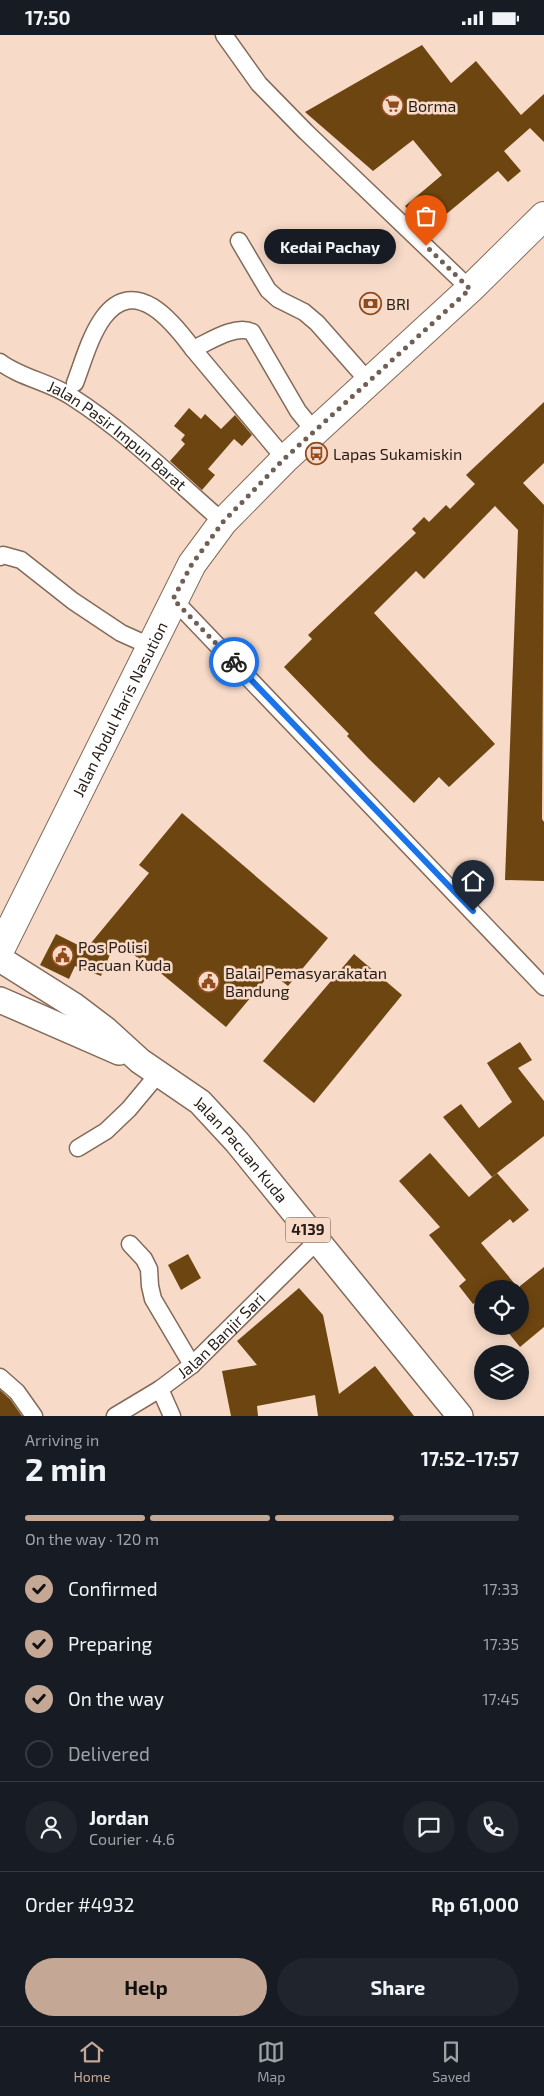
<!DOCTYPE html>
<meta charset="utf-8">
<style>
:root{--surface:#171b24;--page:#20242c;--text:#f1f3f6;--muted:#9ea1a6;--line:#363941;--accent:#c5a795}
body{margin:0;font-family:"Exo 2",sans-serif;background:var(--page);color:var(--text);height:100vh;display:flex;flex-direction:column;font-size:19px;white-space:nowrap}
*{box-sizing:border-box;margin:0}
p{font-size:16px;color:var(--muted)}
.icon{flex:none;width:28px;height:28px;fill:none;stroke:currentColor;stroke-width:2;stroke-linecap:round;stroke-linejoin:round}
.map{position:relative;height:1381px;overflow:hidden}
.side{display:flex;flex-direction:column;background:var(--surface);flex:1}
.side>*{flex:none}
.tools{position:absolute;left:474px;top:1245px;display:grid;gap:10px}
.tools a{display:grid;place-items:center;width:55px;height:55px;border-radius:50%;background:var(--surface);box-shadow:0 2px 12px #0003;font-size:25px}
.pin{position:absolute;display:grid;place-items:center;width:42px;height:42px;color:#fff;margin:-51px -21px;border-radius:50% 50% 50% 0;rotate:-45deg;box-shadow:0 0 5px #0007}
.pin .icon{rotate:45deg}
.courier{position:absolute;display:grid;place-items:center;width:50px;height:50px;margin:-25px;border:4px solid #1a73e8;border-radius:50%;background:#fff;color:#222;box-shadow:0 1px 6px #0007}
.bubble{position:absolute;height:35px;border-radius:18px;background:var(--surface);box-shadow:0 2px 12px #0003;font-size:16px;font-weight:700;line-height:35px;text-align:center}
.headline em{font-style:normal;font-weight:700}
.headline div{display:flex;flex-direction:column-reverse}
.headline{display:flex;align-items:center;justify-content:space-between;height:85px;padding:0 25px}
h1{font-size:32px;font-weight:700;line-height:38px}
.bar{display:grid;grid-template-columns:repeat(4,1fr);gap:8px 5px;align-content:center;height:60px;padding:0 25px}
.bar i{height:6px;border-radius:4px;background:var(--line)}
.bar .active{background:var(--accent)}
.bar p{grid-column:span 4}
.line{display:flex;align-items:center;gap:12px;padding:0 25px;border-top:1px solid var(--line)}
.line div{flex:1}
.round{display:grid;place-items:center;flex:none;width:52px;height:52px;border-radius:26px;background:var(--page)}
ol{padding:0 25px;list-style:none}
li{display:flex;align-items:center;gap:15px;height:55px}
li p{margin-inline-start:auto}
li .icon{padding:5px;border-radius:50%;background:var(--accent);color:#111;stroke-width:4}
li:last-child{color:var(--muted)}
li i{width:28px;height:28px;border:2px solid var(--line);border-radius:50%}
.button{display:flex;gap:10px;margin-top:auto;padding:10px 25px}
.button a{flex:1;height:58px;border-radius:30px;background:var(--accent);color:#111;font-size:20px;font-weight:700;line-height:58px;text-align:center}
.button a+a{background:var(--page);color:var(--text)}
.status{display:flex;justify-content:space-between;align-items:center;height:35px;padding:0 25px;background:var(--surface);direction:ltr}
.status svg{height:14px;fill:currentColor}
.tab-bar{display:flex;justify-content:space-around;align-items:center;height:70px;border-top:1px solid var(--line);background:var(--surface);font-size:14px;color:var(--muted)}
.tab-bar a{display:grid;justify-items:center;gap:2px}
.tab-bar .active{color:var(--accent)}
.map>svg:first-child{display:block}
.building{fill:#6d4510}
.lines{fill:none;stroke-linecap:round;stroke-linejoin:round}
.street-casing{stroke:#836a59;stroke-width:19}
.primary-casing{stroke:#836a59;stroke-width:28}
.highway-casing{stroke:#836a59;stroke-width:30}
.street{stroke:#fff;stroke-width:16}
.primary{stroke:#fff;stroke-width:25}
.highway{stroke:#fff;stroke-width:28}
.done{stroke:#705f54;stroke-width:5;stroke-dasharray:0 9}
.route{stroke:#1a73e8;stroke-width:6}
.labels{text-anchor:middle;stroke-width:5;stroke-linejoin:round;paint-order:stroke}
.shield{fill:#f7dac8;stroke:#65564b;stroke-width:1}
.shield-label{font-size:15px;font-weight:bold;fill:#271d16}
.poi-label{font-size:16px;fill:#271d16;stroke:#f7dac8;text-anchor:start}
.street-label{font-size:16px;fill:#271d16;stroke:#f7dac8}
</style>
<div class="status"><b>17:50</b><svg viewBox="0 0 49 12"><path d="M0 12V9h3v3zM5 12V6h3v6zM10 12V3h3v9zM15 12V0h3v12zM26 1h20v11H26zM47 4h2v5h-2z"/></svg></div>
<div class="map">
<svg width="544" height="1381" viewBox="0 0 544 1381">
<rect width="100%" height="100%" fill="#f7dac8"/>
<g class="building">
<path d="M 422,10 L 451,48 L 476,26 L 521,80 L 544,59 L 544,107 L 530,93 L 504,116 L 521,136 L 508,147 L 498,136 L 426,196 L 405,171 L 442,140 L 413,105 L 373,136 L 305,77 Z"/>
<path d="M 544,367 L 544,428 L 523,448 L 544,470 L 542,784 L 544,787 L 544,846 L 505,845 L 518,495 L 495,471 L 424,544 L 416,536 L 374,578 L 495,709 L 449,752 L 439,742 L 414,768 L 368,723 L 347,701 L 349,699 L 284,632 L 312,604 L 308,600 L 416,498 L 412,494 L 424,482 L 429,487 L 446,470 L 450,474 L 475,449 L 466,440 Z"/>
<path d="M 189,373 L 201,384 L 205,379 L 221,394 L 235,380 L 252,400 L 242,411 L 234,404 L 208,434 L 215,440 L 202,455 L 170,426 L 185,409 L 181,405 L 185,400 L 174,391 Z"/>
<path d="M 182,778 L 328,903 L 288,951 L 271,938 L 226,992 L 157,935 L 155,937 L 116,905 L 101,941 L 75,931 L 69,944 L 40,930 L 56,899 L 86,914 L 149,838 L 139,830 Z"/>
<path d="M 354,919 L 402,960 L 314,1068 L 263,1026 Z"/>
<path d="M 520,1007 L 532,1025 L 518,1033 L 544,1066 L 544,1101 L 492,1142 L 443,1082 L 461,1069 L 479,1093 L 512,1067 L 487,1028 Z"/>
<path d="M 430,1118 L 469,1162 L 497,1138 L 529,1175 L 513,1188 L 510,1184 L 481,1208 L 519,1254 L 482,1254 L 482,1262 L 473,1269 L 459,1251 L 466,1245 L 429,1200 L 440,1192 L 399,1146 Z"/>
<path d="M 188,1219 L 201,1243 L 181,1255 L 168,1230 Z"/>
<path d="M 544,1232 L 544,1292 L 520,1312 L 503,1291 L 520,1291 L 520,1251 Z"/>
<path d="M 299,1253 L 323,1280 L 339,1359 L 375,1331 L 414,1381 L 318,1381 L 315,1360 L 257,1371 L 258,1381 L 231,1381 L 222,1336 L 257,1330 L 237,1306 Z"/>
<path d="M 0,1355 L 10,1364 L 22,1381 L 0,1381 Z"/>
</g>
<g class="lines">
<defs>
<g id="street">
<path d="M 224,0 L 259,49 L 306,97 L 470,254"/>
<path d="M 239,206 L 268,255 L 278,264 L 304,277 L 317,288 L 369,347"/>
<path d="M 193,314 L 285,424"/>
<path id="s1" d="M 0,327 C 21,343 50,347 72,362 C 124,395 176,446 223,487"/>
<path d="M 75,348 C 83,327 90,301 103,283 C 135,239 173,287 193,314 C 209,307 235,289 252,297 L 298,376 L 315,397"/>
<path d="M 0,522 L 3,520 L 21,525 L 73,566 L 121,598 L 150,611"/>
<path d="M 173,564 L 544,952"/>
<path d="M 78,1113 L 106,1096 L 129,1074 L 159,1038"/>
<path d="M 130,1209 L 144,1224 L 149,1234 L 150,1251 L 153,1264 L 192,1330"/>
<path d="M 0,1342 L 17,1357 L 34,1381"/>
<path d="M 160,1354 L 172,1381"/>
<path id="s2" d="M 115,1381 L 160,1354 L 192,1330 L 317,1206"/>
</g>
<g id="primary">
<path id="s3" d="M 0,924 L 73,970 L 106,995 L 140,1026 L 200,1067 L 237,1107 L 460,1381"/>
<path d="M 0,965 L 119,1017"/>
</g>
<g id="highway">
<path id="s4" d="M 0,915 L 192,529 L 223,487 L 285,424 L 470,254 L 544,181"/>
</g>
</defs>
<use href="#street" class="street-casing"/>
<use href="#primary" class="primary-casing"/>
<use href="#highway" class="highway-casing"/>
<use href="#street" class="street"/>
<use href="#primary" class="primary"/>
<use href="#highway" class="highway"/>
</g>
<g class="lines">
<path class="done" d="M 234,627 L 173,564 L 192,529 L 223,487 L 284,424 L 470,254 L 426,211"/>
<path class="route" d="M 234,627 L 473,876"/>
</g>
<defs>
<symbol id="supermarket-ring" viewBox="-11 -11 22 22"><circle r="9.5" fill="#f7dac8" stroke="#904b1f" stroke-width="1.5"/><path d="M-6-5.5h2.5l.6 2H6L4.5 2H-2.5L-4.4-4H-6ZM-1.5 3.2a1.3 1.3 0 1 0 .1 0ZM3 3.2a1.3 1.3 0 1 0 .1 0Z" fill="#904b1f"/></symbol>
<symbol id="bank-ring" viewBox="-11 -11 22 22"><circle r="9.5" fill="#f7dac8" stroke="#904b1f" stroke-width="1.5"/><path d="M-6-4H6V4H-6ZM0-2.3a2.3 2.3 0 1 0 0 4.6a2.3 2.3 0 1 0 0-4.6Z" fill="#904b1f"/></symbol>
<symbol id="bus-ring" viewBox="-11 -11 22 22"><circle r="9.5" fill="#f7dac8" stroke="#904b1f" stroke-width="1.5"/><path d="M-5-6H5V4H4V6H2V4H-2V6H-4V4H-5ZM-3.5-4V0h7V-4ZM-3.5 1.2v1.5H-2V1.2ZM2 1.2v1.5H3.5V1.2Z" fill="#904b1f"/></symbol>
<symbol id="civic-ring" viewBox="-11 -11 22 22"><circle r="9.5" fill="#f7dac8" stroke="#904b1f" stroke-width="1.5"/><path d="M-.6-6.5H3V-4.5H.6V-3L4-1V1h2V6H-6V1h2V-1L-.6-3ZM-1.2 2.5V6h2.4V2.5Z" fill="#904b1f"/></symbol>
</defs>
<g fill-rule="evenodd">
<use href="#supermarket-ring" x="380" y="58" width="25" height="25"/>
<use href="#bank-ring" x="358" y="256" width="25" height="25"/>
<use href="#bus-ring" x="304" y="406" width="25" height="25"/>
<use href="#civic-ring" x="50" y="908" width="25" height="25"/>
<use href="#civic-ring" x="196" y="934" width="25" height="25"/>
</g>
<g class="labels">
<rect class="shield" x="285.5" y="1182.5" width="45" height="25" rx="4"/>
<g class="shield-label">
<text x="308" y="1200">4139</text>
</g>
<g class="poi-label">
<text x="408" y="77">Borma</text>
<text x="386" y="275">BRI</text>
<text x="333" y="425">Lapas Sukamiskin</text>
<text x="78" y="918">Pos Polisi<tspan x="78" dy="18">Pacuan Kuda</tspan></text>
<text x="225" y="944">Balai Pemasyarakatan<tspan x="225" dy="18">Bandung</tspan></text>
</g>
<g class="street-label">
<text dy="6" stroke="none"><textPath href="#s1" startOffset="139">Jalan Pasir Impun Barat</textPath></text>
<text dy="6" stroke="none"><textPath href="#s4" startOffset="269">Jalan Abdul Haris Nasution</textPath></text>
<text dy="6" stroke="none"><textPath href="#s3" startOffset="309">Jalan Pacuan Kuda</textPath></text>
<text dy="6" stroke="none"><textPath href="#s2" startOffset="134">Jalan Banjir Sari</textPath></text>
</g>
</g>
</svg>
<div class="tools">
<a><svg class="icon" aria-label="locate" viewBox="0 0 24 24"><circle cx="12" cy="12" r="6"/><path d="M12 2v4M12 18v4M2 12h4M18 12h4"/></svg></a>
<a><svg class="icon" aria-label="layers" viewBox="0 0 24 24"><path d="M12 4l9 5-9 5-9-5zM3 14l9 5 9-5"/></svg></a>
</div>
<div class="pin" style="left:426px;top:211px;background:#ea580c"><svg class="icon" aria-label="bag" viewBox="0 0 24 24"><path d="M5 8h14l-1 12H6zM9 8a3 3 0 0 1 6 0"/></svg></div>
<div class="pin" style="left:473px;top:876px;background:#1f2937"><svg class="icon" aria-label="home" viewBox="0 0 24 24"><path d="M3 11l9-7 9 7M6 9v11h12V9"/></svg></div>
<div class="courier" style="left:234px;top:627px"><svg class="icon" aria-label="bike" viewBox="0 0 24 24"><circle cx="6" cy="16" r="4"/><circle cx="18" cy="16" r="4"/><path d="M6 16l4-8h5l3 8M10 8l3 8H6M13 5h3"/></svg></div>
<div class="bubble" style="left:264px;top:194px;width:132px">Kedai Pachay</div>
</div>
<section class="side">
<div class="headline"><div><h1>2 min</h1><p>Arriving in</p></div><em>17:52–17:57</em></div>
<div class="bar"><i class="active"></i><i class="active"></i><i class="active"></i><i></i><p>On the way · 120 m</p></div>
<ol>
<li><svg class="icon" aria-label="check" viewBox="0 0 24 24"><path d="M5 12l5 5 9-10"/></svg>Confirmed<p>17:33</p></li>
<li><svg class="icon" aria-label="check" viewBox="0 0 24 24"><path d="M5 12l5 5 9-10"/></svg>Preparing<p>17:35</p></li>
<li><svg class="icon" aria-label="check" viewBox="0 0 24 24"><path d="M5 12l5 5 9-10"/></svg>On the way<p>17:45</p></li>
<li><i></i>Delivered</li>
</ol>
<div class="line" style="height:90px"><a class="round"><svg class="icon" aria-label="person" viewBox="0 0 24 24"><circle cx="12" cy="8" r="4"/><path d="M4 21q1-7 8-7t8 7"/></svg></a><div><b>Jordan</b><p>Courier · 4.6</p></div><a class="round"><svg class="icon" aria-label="chat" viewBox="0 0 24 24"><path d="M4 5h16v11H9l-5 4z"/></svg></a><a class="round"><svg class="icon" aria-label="phone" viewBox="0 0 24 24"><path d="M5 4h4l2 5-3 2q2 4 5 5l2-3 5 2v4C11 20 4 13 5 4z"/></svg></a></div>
<div class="line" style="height:65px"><div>Order #4932</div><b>Rp 61,000</b></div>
<div class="button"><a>Help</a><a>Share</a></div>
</section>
<nav class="tab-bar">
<a class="active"><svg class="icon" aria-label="home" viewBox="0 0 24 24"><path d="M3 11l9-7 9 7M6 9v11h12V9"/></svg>Home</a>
<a><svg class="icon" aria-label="map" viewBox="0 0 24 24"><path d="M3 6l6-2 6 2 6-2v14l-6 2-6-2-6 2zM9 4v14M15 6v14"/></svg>Map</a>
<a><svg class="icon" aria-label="saved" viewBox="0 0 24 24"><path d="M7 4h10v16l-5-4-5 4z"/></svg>Saved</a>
</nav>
